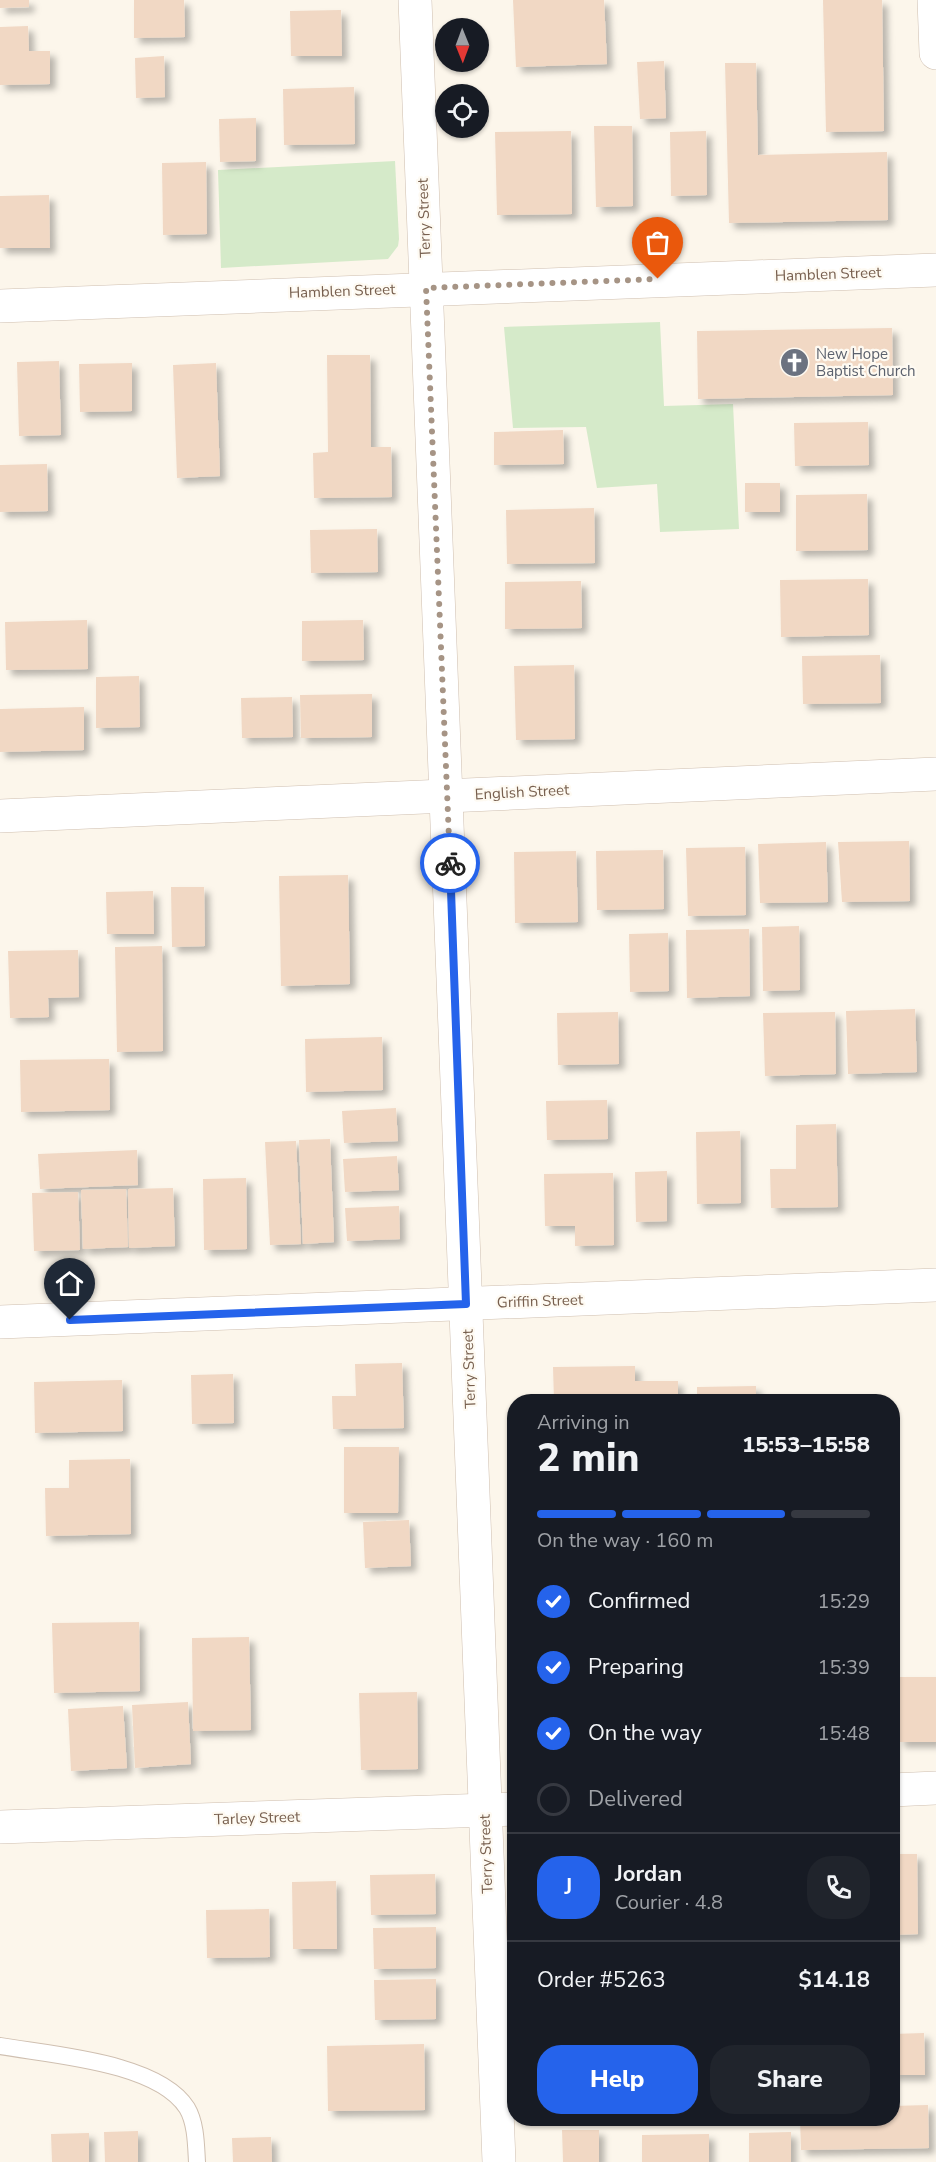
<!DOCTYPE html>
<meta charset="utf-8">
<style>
:root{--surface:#171b24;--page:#20242c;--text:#f1f3f6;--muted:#9ea1a6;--line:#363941;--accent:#2563eb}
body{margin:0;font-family:"Nunito Sans",sans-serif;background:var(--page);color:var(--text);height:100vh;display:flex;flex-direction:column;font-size:22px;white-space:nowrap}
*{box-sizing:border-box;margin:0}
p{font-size:20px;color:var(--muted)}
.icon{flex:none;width:33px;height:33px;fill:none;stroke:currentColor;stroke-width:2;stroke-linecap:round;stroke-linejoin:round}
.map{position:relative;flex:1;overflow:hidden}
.panel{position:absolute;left:507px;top:1394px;width:393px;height:732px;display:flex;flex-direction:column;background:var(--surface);border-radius:24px;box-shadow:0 2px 4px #0004}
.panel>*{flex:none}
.needle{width:39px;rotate:179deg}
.fabs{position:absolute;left:435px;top:18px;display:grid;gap:12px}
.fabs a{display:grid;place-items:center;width:54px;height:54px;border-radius:50%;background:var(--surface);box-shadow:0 2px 4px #0004;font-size:30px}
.pin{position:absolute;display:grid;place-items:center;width:51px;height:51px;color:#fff;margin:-62px -26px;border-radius:50% 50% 50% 0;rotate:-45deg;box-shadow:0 0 6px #0007}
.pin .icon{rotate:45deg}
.courier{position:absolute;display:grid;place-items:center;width:60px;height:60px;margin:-30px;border:4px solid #2563eb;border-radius:50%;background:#fff;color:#222;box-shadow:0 2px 8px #0007}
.summary em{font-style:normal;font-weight:800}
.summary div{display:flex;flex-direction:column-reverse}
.summary{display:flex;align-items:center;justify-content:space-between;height:102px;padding:0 30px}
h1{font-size:39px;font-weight:800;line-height:45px}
.bar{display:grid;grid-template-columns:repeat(4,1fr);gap:9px 6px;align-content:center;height:72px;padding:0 30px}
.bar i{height:8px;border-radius:4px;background:var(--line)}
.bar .active{background:var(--accent)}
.bar p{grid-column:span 4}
.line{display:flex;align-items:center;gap:15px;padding:0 30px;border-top:2px solid var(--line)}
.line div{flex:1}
.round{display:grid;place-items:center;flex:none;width:63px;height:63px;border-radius:24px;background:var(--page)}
ol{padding:0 30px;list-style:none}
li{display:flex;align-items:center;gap:18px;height:66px}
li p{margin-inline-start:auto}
li .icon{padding:6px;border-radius:50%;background:var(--accent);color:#fff;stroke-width:4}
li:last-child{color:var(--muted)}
li i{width:33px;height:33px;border:3px solid var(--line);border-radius:50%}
.button{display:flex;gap:12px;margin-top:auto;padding:12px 30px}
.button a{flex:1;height:69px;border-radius:24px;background:var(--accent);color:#fff;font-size:24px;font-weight:800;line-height:69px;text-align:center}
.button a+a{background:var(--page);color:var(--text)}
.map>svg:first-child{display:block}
.green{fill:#d5eac9}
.building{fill:#f1d8c4;filter:url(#shadow)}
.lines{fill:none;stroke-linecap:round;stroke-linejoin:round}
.lane-casing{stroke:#cfbfb0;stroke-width:18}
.street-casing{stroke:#cfbfb0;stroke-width:34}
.lane{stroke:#fff;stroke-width:16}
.street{stroke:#fff;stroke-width:33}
.done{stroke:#a69485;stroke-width:6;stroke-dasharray:0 10.8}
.route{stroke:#2563eb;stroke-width:8}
.labels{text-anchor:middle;stroke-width:4.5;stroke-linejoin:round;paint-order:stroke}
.street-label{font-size:15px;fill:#775f4e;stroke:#fefaf2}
.worship-label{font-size:15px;fill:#5b616d;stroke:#fefaf2;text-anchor:start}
</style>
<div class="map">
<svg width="936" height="2162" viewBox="0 0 936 2162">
<defs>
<filter id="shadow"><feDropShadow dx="5.5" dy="5.5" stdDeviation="3" flood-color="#0004"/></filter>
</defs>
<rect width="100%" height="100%" fill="#fcf6eb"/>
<g class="green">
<path d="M 395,161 L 399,239 L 398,246 L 388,259 L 221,268 L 218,170 Z"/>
<path d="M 660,322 L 664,406 L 733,404 L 739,529 L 660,532 L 657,484 L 597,488 L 586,427 L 513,428 L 504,327 Z"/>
</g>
<g class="building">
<path d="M 0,0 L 29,0 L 29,7 L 0,8 Z"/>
<path d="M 134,0 L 184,0 L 185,37 L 134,38 Z"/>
<path d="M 513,0 L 604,0 L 607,64 L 516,67 Z"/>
<path d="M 823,0 L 882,0 L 884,131 L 826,132 Z"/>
<path d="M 341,10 L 342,56 L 291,56 L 290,11 Z"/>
<path d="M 28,26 L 29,51 L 50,51 L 50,84 L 0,85 L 0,27 Z"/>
<path d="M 164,56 L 165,97 L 136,98 L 135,58 Z"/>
<path d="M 664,61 L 666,118 L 640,119 L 637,62 Z"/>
<path d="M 725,63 L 756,63 L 758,155 L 887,152 L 888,220 L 729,223 Z"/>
<path d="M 354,87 L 355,144 L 284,145 L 283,89 Z"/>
<path d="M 256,118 L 256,161 L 220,162 L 219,119 Z"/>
<path d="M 594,126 L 632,126 L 633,206 L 596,207 Z"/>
<path d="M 571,131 L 572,214 L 497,215 L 495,132 Z"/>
<path d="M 706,131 L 707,195 L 671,196 L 670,132 Z"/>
<path d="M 206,162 L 207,234 L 163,235 L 162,163 Z"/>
<path d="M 49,195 L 50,248 L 0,248 L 0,196 Z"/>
<path d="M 892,328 L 893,395 L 698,399 L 697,331 Z"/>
<path d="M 327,355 L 370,355 L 371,447 L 391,447 L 392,497 L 314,498 L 313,453 L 328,452 Z"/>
<path d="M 59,361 L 61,435 L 19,436 L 17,362 Z"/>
<path d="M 132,363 L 132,411 L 80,412 L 79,364 Z"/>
<path d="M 216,363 L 220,476 L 177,478 L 173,365 Z"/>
<path d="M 868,422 L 869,465 L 795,466 L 794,423 Z"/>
<path d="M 563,430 L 564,464 L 494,465 L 494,432 Z"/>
<path d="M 47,464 L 48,511 L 0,512 L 0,465 Z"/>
<rect x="745" y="483" width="35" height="29"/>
<path d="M 867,494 L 868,550 L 796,551 L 796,495 Z"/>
<path d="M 594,508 L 595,563 L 507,564 L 506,510 Z"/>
<path d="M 377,529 L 378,572 L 311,573 L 310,530 Z"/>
<path d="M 868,579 L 869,635 L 781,637 L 780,580 Z"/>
<path d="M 581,581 L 582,628 L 505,629 L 505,582 Z"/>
<path d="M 87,620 L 88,669 L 6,670 L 5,622 Z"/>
<path d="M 363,620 L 364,660 L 302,661 L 302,621 Z"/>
<path d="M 880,655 L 881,703 L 803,704 L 802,656 Z"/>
<path d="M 574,665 L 575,739 L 516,740 L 514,666 Z"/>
<path d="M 139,676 L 140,727 L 96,728 L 96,677 Z"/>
<path d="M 372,694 L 372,737 L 301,738 L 300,695 Z"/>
<path d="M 292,697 L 293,737 L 242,738 L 241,698 Z"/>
<path d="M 84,707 L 84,750 L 0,752 L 0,709 Z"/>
<path d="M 909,841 L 910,901 L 842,902 L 838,842 Z"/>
<path d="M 826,842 L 828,902 L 760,903 L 758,844 Z"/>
<path d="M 745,847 L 746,915 L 688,916 L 686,848 Z"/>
<path d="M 663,850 L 664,909 L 597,910 L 596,851 Z"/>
<path d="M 576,851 L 578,922 L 515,923 L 514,852 Z"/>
<path d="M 348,875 L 350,984 L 281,986 L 279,876 Z"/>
<path d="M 171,887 L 204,887 L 205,946 L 172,947 Z"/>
<path d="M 153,891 L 154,934 L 107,934 L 106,892 Z"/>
<path d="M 799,926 L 800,990 L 763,991 L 762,927 Z"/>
<path d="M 749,929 L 750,996 L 687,998 L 686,930 Z"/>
<path d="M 668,933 L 669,991 L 630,992 L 629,934 Z"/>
<path d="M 162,946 L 163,1051 L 117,1052 L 115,947 Z"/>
<path d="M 78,950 L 79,997 L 48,998 L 49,1017 L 10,1018 L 8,951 Z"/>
<path d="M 915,1009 L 917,1072 L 848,1074 L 846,1011 Z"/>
<path d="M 618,1012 L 619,1064 L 558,1065 L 557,1013 Z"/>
<path d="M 835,1012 L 836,1074 L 765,1076 L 763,1013 Z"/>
<path d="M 382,1037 L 383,1090 L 306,1092 L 305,1039 Z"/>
<path d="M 109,1059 L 110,1110 L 21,1112 L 20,1060 Z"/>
<path d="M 607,1100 L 608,1139 L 547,1140 L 546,1101 Z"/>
<path d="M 396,1108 L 398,1141 L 344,1143 L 342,1111 Z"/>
<path d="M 836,1124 L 838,1207 L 771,1208 L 770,1169 L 796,1169 L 796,1125 Z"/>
<path d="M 740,1131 L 741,1203 L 697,1204 L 696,1132 Z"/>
<path d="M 330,1139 L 334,1242 L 303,1244 L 299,1140 Z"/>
<path d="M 296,1141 L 301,1244 L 270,1245 L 265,1142 Z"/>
<path d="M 137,1150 L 138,1185 L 40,1189 L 38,1154 Z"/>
<path d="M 397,1156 L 399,1190 L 345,1192 L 343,1159 Z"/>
<path d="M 667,1171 L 667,1221 L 636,1222 L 635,1172 Z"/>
<path d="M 613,1173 L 614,1245 L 575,1246 L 575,1226 L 545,1226 L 544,1174 Z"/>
<path d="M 246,1178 L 247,1249 L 204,1250 L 203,1179 Z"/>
<path d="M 173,1188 L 175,1246 L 129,1248 L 128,1189 Z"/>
<path d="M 126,1189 L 128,1247 L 83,1249 L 81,1190 Z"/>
<path d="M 78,1192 L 80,1250 L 34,1251 L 32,1193 Z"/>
<path d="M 399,1206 L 400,1239 L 347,1241 L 345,1208 Z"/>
<path d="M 402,1363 L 404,1428 L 333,1429 L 332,1396 L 356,1396 L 355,1364 Z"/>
<path d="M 635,1366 L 635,1381 L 678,1381 L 678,1401 L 554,1401 L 553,1367 Z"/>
<path d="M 233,1374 L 234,1423 L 192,1424 L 191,1375 Z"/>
<path d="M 122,1380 L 123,1431 L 35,1433 L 34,1382 Z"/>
<path d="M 756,1386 L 756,1401 L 697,1401 L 697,1387 Z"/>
<path d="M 344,1447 L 399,1447 L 398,1513 L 344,1513 Z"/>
<path d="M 130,1459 L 131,1534 L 46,1536 L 45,1488 L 69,1488 L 69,1460 Z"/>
<path d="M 409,1520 L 411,1566 L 365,1568 L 363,1522 Z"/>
<path d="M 139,1622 L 140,1691 L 54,1693 L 52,1623 Z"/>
<path d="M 249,1637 L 251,1730 L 193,1731 L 192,1638 Z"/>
<path d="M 898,1677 L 936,1677 L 936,1742 L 899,1742 Z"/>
<path d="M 417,1692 L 418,1769 L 361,1770 L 359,1693 Z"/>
<path d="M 188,1702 L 191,1764 L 135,1768 L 132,1705 Z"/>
<path d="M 123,1706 L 127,1768 L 71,1771 L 68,1709 Z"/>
<path d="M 892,1854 L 917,1854 L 918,1934 L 892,1935 Z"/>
<path d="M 435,1874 L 436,1914 L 371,1915 L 370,1875 Z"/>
<path d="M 336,1881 L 337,1949 L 293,1949 L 292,1882 Z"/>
<path d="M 269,1909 L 270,1957 L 207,1958 L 206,1910 Z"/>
<path d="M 436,1927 L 436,1968 L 374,1969 L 373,1928 Z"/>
<path d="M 436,1979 L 436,2019 L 375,2020 L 374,1980 Z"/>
<path d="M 924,2033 L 925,2075 L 892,2075 L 892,2034 Z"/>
<path d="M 424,2044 L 425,2110 L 328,2111 L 327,2046 Z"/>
<path d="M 928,2105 L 929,2148 L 801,2150 L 800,2118 L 892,2118 L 892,2106 Z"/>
<path d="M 562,2130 L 599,2130 L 599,2162 L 563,2162 Z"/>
<path d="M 138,2131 L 138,2162 L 105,2162 L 104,2132 Z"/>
<path d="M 791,2132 L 791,2162 L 749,2162 L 749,2133 Z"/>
<path d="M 89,2133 L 89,2162 L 52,2162 L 51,2134 Z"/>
<path d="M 709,2134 L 709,2162 L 642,2162 L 642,2135 Z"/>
<path d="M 271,2137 L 272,2162 L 233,2162 L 232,2138 Z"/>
</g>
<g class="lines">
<defs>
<path id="lane" d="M 0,2046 C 51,2055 158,2062 187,2108 C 196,2123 196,2145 197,2162"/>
<g id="street">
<path d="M 415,0 L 499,2162"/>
<path d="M 934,0 L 936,53"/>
<path d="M 0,306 L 936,270"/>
<path d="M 0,816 L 936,774"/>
<path d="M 0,1322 L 936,1285"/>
<path d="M 892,1790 L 936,1788"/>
<path d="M 0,1827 L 514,1809"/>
</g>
</defs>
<use href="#lane" class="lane-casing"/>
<use href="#street" class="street-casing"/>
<use href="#lane" class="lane"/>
<use href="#street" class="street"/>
</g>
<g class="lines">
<path class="done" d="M 450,863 L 426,288 L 658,279"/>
<path class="route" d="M 70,1320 L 466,1304 L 450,863"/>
</g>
<defs>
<symbol id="church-disc" viewBox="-11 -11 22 22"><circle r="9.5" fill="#6b7280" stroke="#fefaf2"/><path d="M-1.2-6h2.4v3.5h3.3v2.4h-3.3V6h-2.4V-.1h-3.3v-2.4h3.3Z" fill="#fff"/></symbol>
</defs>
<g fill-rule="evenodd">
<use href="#church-disc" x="778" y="346" width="33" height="33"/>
</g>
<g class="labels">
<g class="street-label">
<text transform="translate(424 218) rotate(-92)" y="5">Terry Street</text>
<text transform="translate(828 274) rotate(-2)" y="5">Hamblen Street</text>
<text transform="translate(342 291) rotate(-2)" y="5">Hamblen Street</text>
<text transform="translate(522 792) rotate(-3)" y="5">English Street</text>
<text transform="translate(540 1301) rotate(-2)" y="5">Griffin Street</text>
<text transform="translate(469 1369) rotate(-92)" y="5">Terry Street</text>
<text transform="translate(257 1818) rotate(-2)" y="5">Tarley Street</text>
<text transform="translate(486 1854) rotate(-92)" y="5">Terry Street</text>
</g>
<g class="worship-label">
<text x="816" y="359">New Hope<tspan x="816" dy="17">Baptist Church</tspan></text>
</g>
</g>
</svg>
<div class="fabs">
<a><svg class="needle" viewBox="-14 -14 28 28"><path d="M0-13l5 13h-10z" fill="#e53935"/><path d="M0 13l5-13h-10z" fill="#9ea1a6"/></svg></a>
<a><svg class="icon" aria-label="locate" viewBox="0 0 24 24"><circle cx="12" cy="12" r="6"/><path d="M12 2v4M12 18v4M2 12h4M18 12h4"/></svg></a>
</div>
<div class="pin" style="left:658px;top:279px;background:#ea580c"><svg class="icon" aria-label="bag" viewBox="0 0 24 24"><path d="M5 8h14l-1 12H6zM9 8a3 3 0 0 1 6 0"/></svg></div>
<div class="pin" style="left:70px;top:1320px;background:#1f2937"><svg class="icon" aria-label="home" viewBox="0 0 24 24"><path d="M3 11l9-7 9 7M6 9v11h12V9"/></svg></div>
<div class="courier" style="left:450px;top:863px"><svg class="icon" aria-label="bike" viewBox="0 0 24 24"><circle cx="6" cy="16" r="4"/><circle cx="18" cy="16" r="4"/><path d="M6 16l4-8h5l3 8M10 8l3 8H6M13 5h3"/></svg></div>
<section class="panel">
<div class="summary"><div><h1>2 min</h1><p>Arriving in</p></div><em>15:53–15:58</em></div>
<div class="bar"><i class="active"></i><i class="active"></i><i class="active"></i><i></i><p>On the way · 160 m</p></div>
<ol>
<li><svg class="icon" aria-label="check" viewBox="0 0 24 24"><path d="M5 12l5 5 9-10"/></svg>Confirmed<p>15:29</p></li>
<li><svg class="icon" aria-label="check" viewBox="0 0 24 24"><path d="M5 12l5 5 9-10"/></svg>Preparing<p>15:39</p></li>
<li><svg class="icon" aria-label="check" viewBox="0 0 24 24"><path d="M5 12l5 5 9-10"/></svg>On the way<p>15:48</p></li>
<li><i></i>Delivered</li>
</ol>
<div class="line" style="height:108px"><b class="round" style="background:var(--accent);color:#fff">J</b><div><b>Jordan</b><p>Courier · 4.8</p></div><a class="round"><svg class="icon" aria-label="phone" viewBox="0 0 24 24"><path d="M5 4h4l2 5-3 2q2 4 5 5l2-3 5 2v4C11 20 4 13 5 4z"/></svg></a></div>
<div class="line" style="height:78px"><div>Order #5263</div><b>$14.18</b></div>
<div class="button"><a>Help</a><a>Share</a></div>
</section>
</div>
